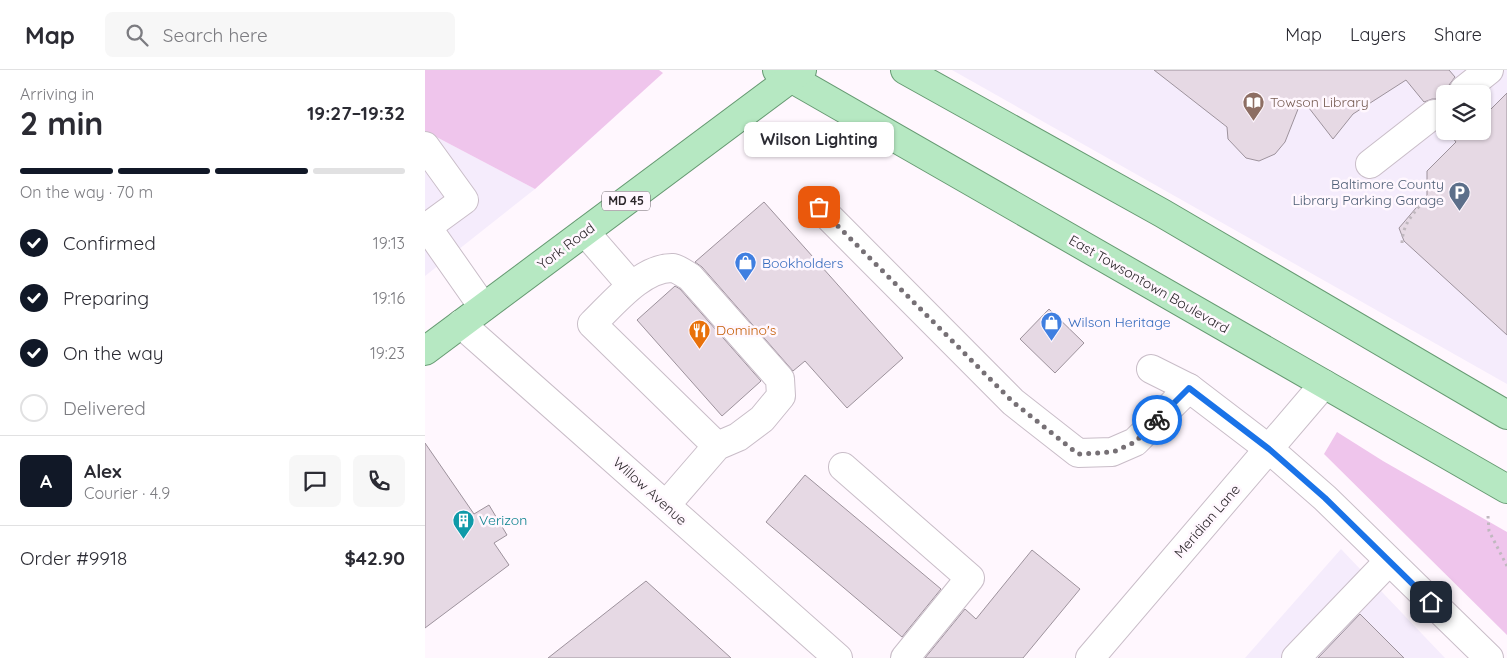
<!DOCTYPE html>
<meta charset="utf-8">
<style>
:root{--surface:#fff;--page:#f7f7f7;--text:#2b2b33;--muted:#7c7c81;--line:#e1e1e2;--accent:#111827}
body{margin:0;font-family:Quicksand,sans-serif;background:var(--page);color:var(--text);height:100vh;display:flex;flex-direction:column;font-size:19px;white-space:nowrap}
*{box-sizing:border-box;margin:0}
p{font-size:16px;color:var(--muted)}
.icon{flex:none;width:28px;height:28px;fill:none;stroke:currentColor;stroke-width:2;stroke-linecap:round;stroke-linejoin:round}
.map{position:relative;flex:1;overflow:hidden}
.details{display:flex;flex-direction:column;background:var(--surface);width:425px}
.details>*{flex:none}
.controls{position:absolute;left:1011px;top:15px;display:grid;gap:10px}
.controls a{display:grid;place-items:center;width:55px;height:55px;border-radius:8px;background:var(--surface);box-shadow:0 1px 4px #0004;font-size:25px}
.pin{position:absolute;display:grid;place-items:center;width:42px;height:42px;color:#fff;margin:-21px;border-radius:10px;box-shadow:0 2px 8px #0006}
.courier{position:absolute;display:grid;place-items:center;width:50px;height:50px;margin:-25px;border:4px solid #1a73e8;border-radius:50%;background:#fff;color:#222;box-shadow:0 1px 6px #0007}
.bubble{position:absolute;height:35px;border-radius:8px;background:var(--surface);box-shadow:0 1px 4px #0004;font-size:16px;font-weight:700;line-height:35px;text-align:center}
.headline em{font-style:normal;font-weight:700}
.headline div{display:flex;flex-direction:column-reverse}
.headline{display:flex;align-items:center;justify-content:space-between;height:85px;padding:0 20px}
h1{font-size:32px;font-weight:700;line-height:38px}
.bar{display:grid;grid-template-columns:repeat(4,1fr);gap:8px 5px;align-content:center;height:60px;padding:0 20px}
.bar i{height:6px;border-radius:4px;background:var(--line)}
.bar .on{background:var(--accent)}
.bar p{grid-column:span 4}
.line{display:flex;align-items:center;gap:12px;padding:0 20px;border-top:1px solid var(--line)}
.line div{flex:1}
.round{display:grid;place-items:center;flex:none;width:52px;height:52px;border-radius:8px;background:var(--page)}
ol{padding:0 20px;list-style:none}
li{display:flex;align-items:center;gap:15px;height:55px}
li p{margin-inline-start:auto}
li .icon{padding:5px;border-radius:50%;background:var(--accent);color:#fff;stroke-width:4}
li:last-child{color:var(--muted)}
li i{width:28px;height:28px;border:2px solid var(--line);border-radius:50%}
header{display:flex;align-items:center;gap:30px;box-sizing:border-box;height:70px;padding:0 25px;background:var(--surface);border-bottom:1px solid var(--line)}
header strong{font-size:24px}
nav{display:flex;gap:28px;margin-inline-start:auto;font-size:18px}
.search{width:350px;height:45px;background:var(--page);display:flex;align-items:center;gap:12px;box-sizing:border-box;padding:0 18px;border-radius:8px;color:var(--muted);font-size:19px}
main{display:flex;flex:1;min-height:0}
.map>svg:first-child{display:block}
.commercial{fill:#f5ecfc;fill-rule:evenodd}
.green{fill:#efc5ec}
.building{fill:#e6d9e4;stroke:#9d929c}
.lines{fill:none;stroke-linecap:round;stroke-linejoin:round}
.minor-casing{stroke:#c9bdc8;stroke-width:30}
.major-casing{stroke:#669a72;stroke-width:30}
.path{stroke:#c0b8bf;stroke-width:3;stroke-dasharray:2.5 4;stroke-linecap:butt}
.minor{stroke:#fff;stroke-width:28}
.major{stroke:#b6e8c2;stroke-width:28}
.done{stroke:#767075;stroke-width:5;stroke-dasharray:0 9}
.route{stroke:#1a73e8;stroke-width:6}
.labels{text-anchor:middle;stroke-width:5;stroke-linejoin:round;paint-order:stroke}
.shield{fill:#fff7fe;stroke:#6b656a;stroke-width:1}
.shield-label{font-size:12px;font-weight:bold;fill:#2c272b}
.education-label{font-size:14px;fill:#785e54;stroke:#fff7fe;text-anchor:start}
.service-label{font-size:14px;fill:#4e5e75;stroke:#fff7fe;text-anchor:end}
.street-label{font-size:14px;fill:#2c272b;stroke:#fff7fe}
.shop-label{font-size:14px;fill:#366cbe;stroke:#fff7fe;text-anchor:start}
.food-label{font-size:14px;fill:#c56008;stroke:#fff7fe;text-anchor:start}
.culture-label{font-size:14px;fill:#0d838f;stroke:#fff7fe;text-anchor:start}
</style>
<header>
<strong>Map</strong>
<div class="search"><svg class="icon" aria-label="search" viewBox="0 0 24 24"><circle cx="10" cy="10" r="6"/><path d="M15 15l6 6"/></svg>Search here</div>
<nav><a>Map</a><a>Layers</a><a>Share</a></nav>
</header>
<main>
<section class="details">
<div class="headline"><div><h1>2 min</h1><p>Arriving in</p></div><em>19:27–19:32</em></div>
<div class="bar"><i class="on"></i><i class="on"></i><i class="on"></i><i></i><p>On the way · 70 m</p></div>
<ol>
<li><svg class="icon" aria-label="check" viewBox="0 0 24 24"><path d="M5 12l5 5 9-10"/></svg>Confirmed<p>19:13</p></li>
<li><svg class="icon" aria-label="check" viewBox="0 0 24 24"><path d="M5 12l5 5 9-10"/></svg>Preparing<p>19:16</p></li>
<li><svg class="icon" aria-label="check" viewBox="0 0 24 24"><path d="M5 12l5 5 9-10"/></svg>On the way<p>19:23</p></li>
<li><i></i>Delivered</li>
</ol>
<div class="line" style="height:90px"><b class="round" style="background:var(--accent);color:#fff">A</b><div><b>Alex</b><p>Courier · 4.9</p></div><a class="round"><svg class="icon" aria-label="chat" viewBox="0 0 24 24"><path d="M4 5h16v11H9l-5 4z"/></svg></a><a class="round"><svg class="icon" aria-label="phone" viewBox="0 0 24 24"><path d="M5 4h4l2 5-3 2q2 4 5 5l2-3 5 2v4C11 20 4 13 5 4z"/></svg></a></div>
<div class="line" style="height:65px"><div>Order #9918</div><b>$42.90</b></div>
</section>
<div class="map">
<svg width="1082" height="588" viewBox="0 0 1082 588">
<rect width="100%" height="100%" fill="#fff7fe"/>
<g class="commercial">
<path d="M 527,0 L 1082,0 L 1082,314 ZM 1020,24 L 1058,24 L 1058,61 L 1020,61 Z"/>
<path d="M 0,61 L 110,119 L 0,206 Z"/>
<path d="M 916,479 L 1020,588 L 820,588 Z"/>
</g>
<g class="green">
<path d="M 0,0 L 234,0 L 238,3 L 110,119 L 0,61 Z"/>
<path d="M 912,362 L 958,391 L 1082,462 L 1082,565 L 899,384 Z"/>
</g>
<g class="building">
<path d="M 729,0 L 1024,0 L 1030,7 L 1024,15 L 1024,24 L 1020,24 L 1020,33 L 1014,29 L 1007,29 L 999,32 L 981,10 L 928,44 L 908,69 L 877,29 L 860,72 L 850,84 L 834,91 L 821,88 L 803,69 L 802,57 Z"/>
<path d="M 1082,23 L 1082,265 L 979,171 L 974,158 L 1002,125 L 1002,101 L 1031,72 L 1022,61 L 1058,61 L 1058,44 L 1059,46 Z"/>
<path d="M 339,132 L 478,288 L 422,338 L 380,291 L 368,301 L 277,197 L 270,192 Z"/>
<path d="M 250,216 L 255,219 L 336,311 L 297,346 L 212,250 Z"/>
<path d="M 624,239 L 659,273 L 630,303 L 595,269 Z"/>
<path d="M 0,373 L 49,444 L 64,435 L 82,465 L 69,473 L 84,495 L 0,558 Z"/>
<path d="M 380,405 L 516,519 L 477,567 L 341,452 Z"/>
<path d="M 607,480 L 655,519 L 598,588 L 500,588 L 540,539 L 551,549 Z"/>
<path d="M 221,511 L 306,588 L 123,588 Z"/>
<path d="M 935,544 L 979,588 L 893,588 Z"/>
</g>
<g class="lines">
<defs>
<g id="minor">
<path d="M 1039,20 L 1064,0"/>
<path d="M 0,76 L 39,130 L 2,157 L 58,237"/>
<path d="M 945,94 L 1009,44"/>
<path d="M 394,137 L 588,332 L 653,383 L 687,382 L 710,372 L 764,318"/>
<path d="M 160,162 L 206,215"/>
<path d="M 36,254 L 413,588"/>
<path d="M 726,299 L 764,318 L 844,379 L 900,428 L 1064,588"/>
<path d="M 418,397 L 545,508 L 480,588"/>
<path d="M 241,435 L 292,376 L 313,367 L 337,349 L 356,326 L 355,309 L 265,207 C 260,204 253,199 248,198 C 217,197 187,235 167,254 L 292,376"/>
<path d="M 665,588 L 899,314"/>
<path d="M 871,588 L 964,491"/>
</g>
<g id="major">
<path d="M 352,0 L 1082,419"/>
<path d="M 480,0 L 737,143 L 1082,345"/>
<path d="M 0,281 L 377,0"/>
</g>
</defs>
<use href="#minor" class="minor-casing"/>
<use href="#major" class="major-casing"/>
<g class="path">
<path d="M 977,173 C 978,155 985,148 996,134"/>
<path d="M 1063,446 L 1064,461 L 1082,496"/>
</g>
<use href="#minor" class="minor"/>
<use href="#major" class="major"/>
</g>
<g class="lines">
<path class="done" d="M 394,137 L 588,332 L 653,384 L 688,382 L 710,372 L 732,350"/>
<path class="route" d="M 732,350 L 764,318 L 844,379 L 900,428 L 1006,532"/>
</g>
<defs>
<symbol id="library-pin" viewBox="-11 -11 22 30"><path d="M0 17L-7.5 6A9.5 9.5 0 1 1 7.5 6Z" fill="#8d6e63" stroke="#fff7fe"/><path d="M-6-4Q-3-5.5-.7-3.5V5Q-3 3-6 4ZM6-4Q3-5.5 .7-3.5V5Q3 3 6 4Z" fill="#fff"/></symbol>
<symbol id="parking-pin" viewBox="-11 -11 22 30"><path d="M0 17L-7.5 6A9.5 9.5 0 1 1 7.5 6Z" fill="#5c6f8a" stroke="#fff7fe"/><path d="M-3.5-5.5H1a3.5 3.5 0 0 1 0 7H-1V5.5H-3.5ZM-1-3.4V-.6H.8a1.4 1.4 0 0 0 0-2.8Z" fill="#fff"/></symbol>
<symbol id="shop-pin" viewBox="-11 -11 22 30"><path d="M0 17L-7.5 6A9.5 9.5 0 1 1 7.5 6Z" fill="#3f7fe0" stroke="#fff7fe"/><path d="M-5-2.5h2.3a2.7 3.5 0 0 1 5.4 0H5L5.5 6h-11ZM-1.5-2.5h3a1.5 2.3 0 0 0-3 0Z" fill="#fff"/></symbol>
<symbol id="restaurant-pin" viewBox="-11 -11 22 30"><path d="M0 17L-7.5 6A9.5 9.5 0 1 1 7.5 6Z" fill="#e8710a" stroke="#fff7fe"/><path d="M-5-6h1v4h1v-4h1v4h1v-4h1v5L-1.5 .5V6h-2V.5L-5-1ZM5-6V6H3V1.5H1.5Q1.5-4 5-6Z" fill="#fff"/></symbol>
<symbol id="building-pin" viewBox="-11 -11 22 30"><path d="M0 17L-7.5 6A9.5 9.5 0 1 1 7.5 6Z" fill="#0f9aa8" stroke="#fff7fe"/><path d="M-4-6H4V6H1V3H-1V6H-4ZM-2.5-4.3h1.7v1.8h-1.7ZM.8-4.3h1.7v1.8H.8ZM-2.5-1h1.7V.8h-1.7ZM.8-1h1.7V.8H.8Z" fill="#fff"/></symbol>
</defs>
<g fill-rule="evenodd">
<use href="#library-pin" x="816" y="20" width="25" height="34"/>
<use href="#parking-pin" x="1022" y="110" width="25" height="34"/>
<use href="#shop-pin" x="308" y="180" width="25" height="34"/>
<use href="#shop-pin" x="614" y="240" width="25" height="34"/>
<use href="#restaurant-pin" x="262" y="248" width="25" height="34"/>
<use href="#building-pin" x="26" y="438" width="25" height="34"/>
</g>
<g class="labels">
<rect class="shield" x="177" y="121.5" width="48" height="19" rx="4"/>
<g class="shield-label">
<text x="201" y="135">MD 45</text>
</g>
<g class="education-label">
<text x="845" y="37">Towson Library</text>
</g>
<g class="service-label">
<text x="1019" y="119">Baltimore County<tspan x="1019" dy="16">Library Parking Garage</tspan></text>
</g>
<g class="street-label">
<text transform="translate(141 176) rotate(-37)" y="5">York Road</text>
<text transform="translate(724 214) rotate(30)" y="5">East Towsontown Boulevard</text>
<text transform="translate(225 421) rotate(42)" y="5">Willow Avenue</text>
<text transform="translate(782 451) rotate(-49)" y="5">Meridian Lane</text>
</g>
<g class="shop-label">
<text x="337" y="198">Bookholders</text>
<text x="643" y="257">Wilson Heritage</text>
</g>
<g class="food-label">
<text x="291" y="265">Domino's</text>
</g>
<g class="culture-label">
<text x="54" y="455">Verizon</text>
</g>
</g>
</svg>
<div class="controls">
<a><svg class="icon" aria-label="layers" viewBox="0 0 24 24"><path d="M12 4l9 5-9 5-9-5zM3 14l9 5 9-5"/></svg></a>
</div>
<div class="pin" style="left:394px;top:137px;background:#ea580c"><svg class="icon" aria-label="bag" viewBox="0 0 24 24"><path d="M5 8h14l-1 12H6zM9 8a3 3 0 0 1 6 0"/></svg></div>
<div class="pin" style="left:1006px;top:532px;background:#1f2937"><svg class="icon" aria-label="home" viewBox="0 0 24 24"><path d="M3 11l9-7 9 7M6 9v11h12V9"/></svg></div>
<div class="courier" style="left:732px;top:350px"><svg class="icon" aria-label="bike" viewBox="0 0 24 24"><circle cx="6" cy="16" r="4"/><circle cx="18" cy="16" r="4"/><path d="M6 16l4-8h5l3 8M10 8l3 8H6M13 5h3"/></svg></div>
<div class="bubble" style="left:319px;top:52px;width:150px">Wilson Lighting</div>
</div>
</main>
